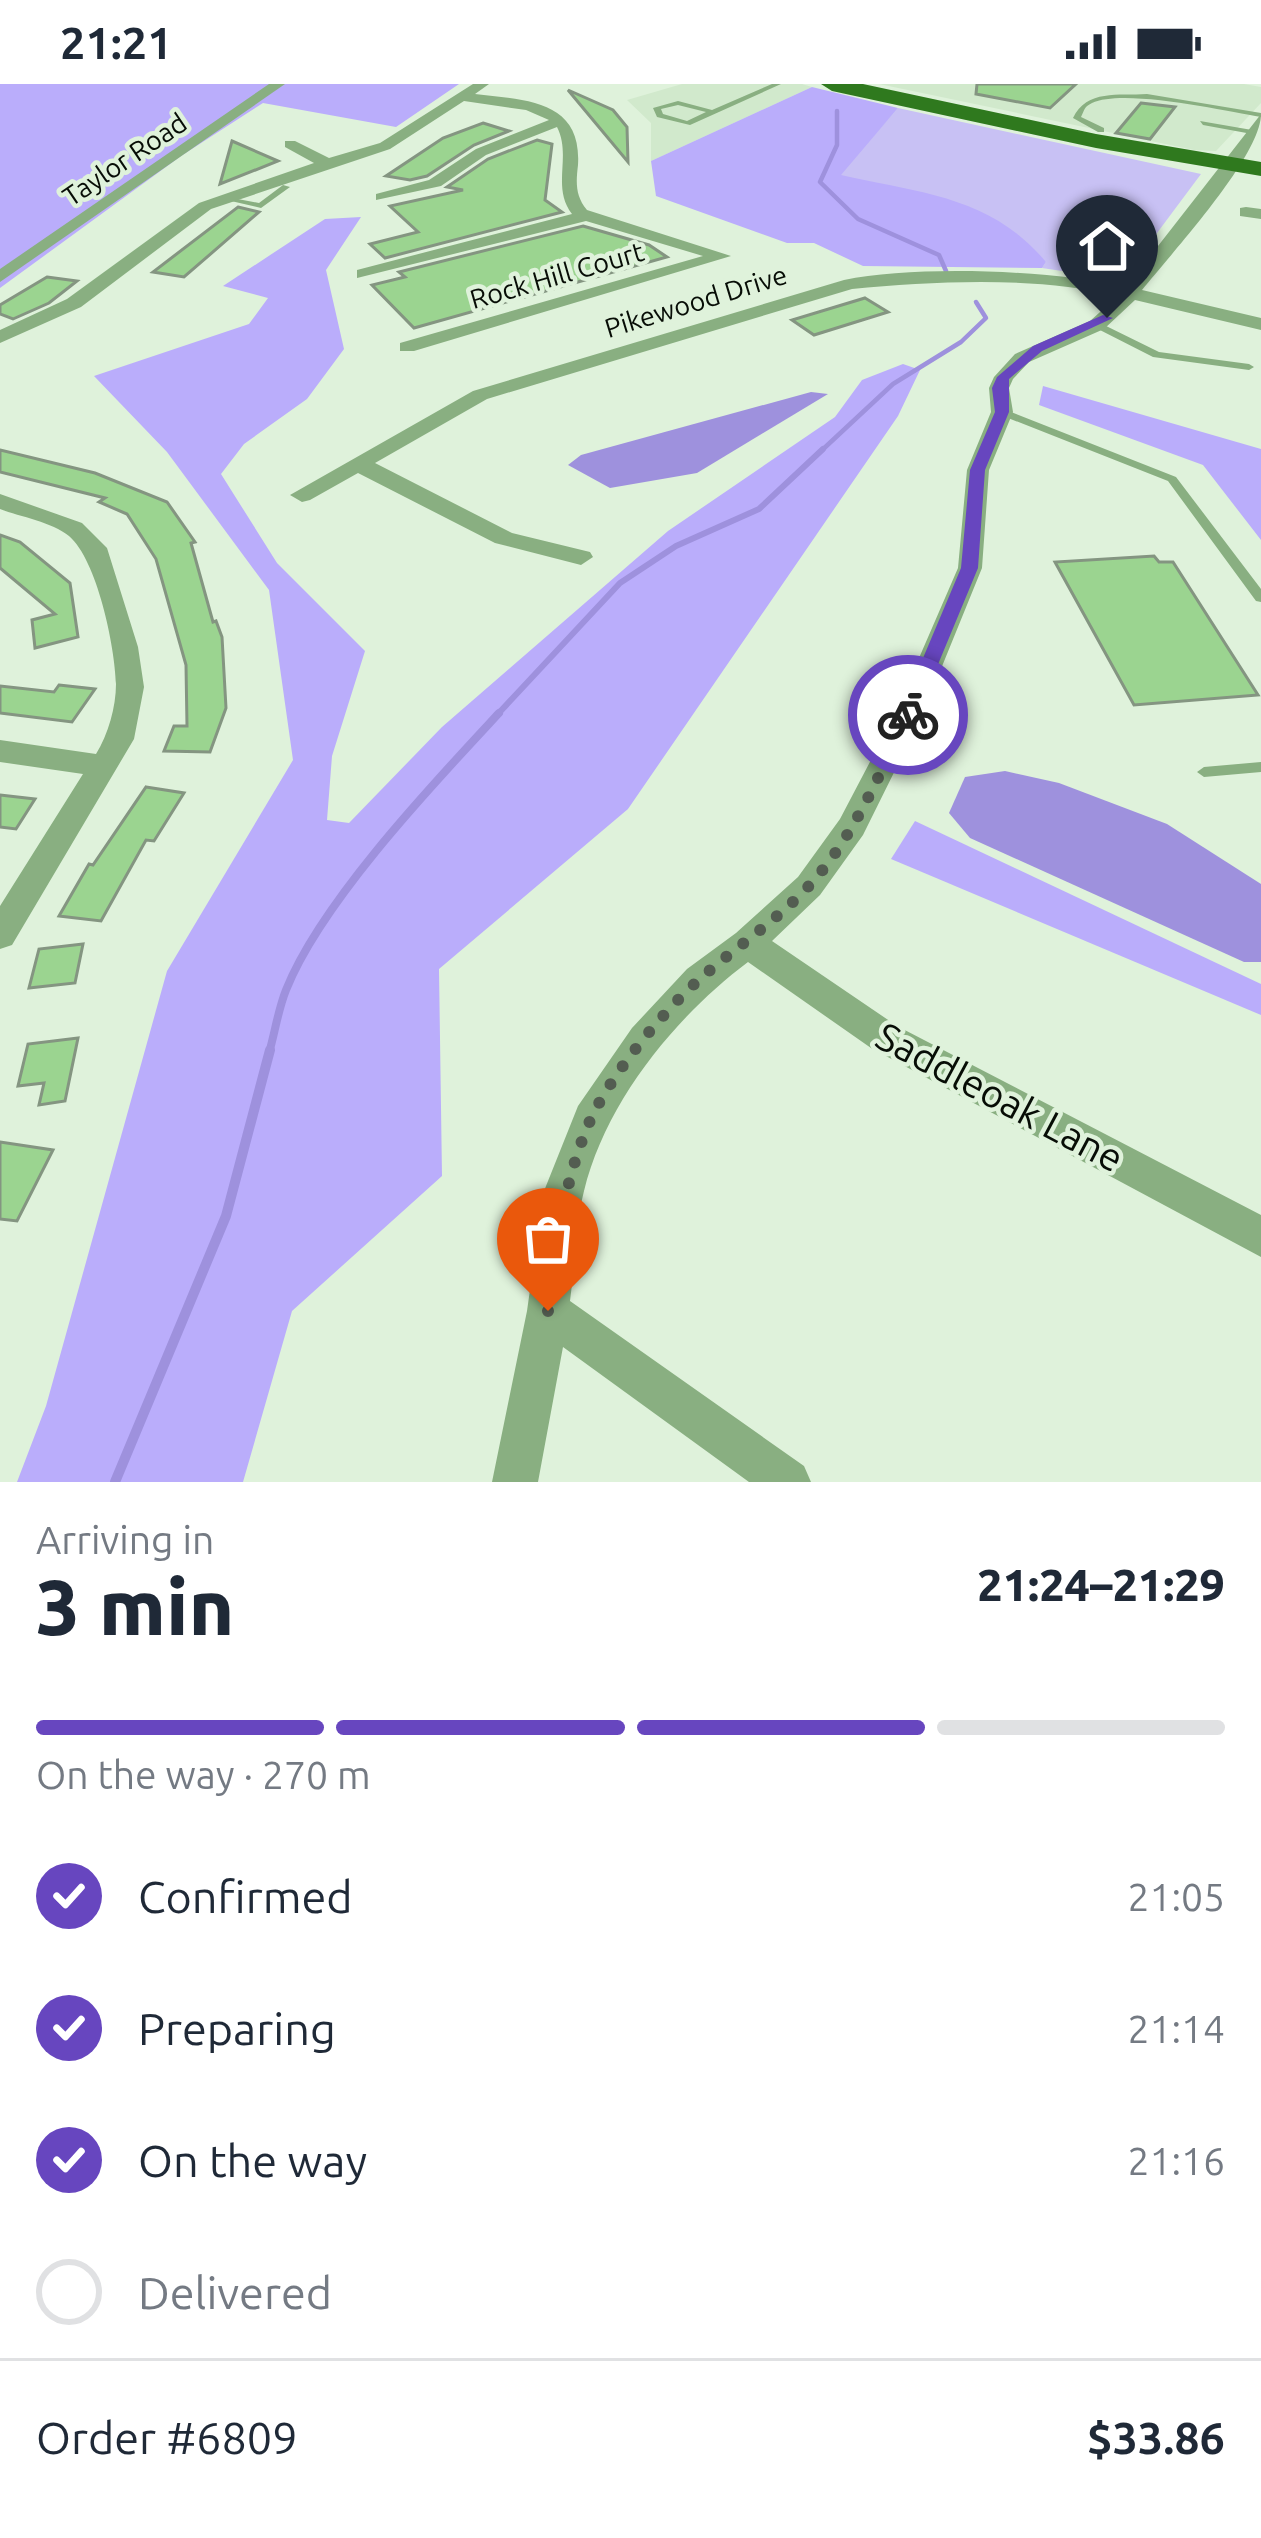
<!DOCTYPE html>
<meta charset="utf-8">
<style>
:root{--surface:#fff;--page:#f2f2f3;--text:#1f2937;--muted:#747a83;--line:#e0e1e3;--accent:#6746bf}
body{margin:0;font-family:Ubuntu,sans-serif;background:var(--page);color:var(--text);height:100vh;display:flex;flex-direction:column;font-size:45px;white-space:nowrap}
*{box-sizing:border-box;margin:0}
p{font-size:39px;color:var(--muted)}
.icon{flex:none;width:66px;height:66px;fill:none;stroke:currentColor;stroke-width:2;stroke-linecap:round;stroke-linejoin:round}
.map{position:relative;height:1398px;overflow:hidden}
.panel{display:flex;flex-direction:column;background:var(--surface);flex:1}
.panel>*{flex:none}
.pin{position:absolute;display:grid;place-items:center;width:102px;height:102px;color:#fff;margin:-123px -51px;border-radius:50% 50% 50% 0;rotate:-45deg;box-shadow:0 0 12px #0007}
.pin .icon{rotate:45deg}
.courier{position:absolute;display:grid;place-items:center;width:120px;height:120px;margin:-60px;border:9px solid #6746bf;border-radius:50%;background:#fff;color:#222;box-shadow:0 3px 15px #0007}
.summary em{font-style:normal;font-weight:800}
.summary div{display:flex;flex-direction:column-reverse}
.summary{display:flex;align-items:center;justify-content:space-between;height:204px;padding:0 36px}
h1{font-size:78px;font-weight:800;line-height:90px}
.bar{display:grid;grid-template-columns:repeat(4,1fr);gap:18px 12px;align-content:center;height:144px;padding:0 36px}
.bar i{height:15px;border-radius:9px;background:var(--line)}
.bar .on{background:var(--accent)}
.bar p{grid-column:span 4}
.line{display:flex;align-items:center;gap:30px;padding:0 36px;border-top:3px solid var(--line)}
.line div{flex:1}
ol{padding:0 36px;list-style:none}
li{display:flex;align-items:center;gap:36px;height:132px}
li p{margin-inline-start:auto}
li .icon{padding:12px;border-radius:50%;background:var(--accent);color:#fff;stroke-width:4}
li:last-child{color:var(--muted)}
li i{width:66px;height:66px;border:6px solid var(--line);border-radius:50%}
.status{display:flex;justify-content:space-between;align-items:center;height:84px;padding:0 60px;background:var(--surface);direction:ltr}
.status svg{height:33px;fill:currentColor}
.map>svg:first-child{display:block}
.built{fill:#d1e9cc}
.green{fill:#c8c1f4}
.forest{fill:#baadfb}
.water{fill:#9e91dd}
.lines{fill:none;stroke-linecap:round;stroke-linejoin:round}
.stream-far3{stroke:#9e91dd;stroke-width:4.5}
.stream-far2{stroke:#9e91dd;stroke-width:6}
.stream-far1{stroke:#9e91dd;stroke-width:8}
.stream{stroke:#9e91dd;stroke-width:10}
.building{fill:#9bd490;stroke:#849581;stroke-width:3}
.service{fill:#89af81;fill-rule:evenodd}
.minor{fill:#89af81;fill-rule:evenodd}
.primary{fill:#2f791e;fill-rule:evenodd}
.route{fill:#6746bf}
.done{stroke:#535d51;stroke-width:12;stroke-dasharray:0 21.6}
.labels{text-anchor:middle;stroke-width:9;stroke-linejoin:round;paint-order:stroke}
.far-street-label{font-size:27px;fill:#070d06;stroke:#dff2db}
.near-street-label{font-size:39px;fill:#070d06;stroke:#dff2db}
</style>
<div class="status"><b>21:21</b><svg viewBox="0 0 49 12"><path d="M0 12V9h3v3zM5 12V6h3v6zM10 12V3h3v9zM15 12V0h3v12zM26 1h20v11H26zM47 4h2v5h-2z"/></svg></div>
<div class="map">
<svg width="1261" height="1398" viewBox="0 0 1261 1398">
<rect width="100%" height="100%" fill="#dff2db"/>
<g class="built">
<path d="M 682,0 L 802,0 L 812,3 L 651,77 L 651,39 L 627,16 Z"/>
<path d="M 879,0 L 1244,0 L 1261,3 L 1261,19 L 1216,67 L 1194,66 Z"/>
</g>
<path class="green" d="M 898,24 L 1201,90 L 1122,196 L 1042,184 L 1046,178 L 839,91 Z"/>
<g class="forest">
<path d="M 0,0 L 459,0 L 396,43 L 263,19 L 181,72 L 0,204 Z"/>
<path d="M 812,3 L 898,24 L 841,91 C 920,109 991,112 1046,178 L 1042,184 L 863,182 L 814,159 L 787,159 L 656,112 L 651,77 Z"/>
<path d="M 361,133 L 326,186 L 344,265 L 307,315 L 244,360 L 221,390 L 277,479 L 365,567 L 332,672 L 327,736 L 349,739 L 442,643 L 668,447 L 835,333 L 862,296 L 903,280 L 920,286 L 898,332 L 628,725 L 439,885 L 442,1092 L 292,1227 L 243,1398 L 17,1398 L 46,1322 L 167,887 L 293,676 L 269,506 L 167,368 L 94,292 L 249,240 L 268,214 L 223,202 L 325,135 Z"/>
<path d="M 1043,302 L 1261,365 L 1261,456 L 1203,381 L 1039,321 Z"/>
<path d="M 915,737 L 1261,900 L 1261,931 L 891,775 Z"/>
</g>
<g class="water">
<path d="M 811,308 L 828,310 L 697,389 L 610,404 L 568,381 L 581,371 Z"/>
<path d="M 1005,687 L 1059,699 L 1167,740 L 1261,800 L 1261,878 L 1244,878 L 970,754 L 949,729 L 965,693 Z"/>
</g>
<g class="lines">
<g class="stream-far3">
<path d="M 837,27 L 837,61 L 820,98 L 858,135 L 939,171 L 946,187"/>
<path d="M 820,368 L 893,300 L 961,258 L 986,234 L 976,218"/>
</g>
<path class="stream-far2" d="M 496,632 L 620,499 L 676,462 L 759,425 L 823,365"/>
<path class="stream-far1" d="M 269,969 C 275,948 278,926 286,906 C 321,818 434,699 499,629"/>
<path class="stream" d="M 115,1398 L 226,1132 L 270,966"/>
</g>
<g class="building">
<path d="M 977,0 L 1076,0 L 1050,24 L 976,10 Z"/>
<path d="M 568,6 L 613,26 L 627,43 L 628,78 Z"/>
<path d="M 1141,19 L 1175,23 L 1150,55 L 1116,49 Z"/>
<path d="M 483,39 L 509,47 L 474,61 L 427,92 L 410,96 L 386,92 L 443,54 Z"/>
<path d="M 537,56 L 552,60 L 545,116 L 562,128 L 385,174 L 370,160 L 418,148 L 390,122 L 463,106 L 447,103 L 488,75 Z"/>
<path d="M 232,57 L 278,77 L 220,100 Z"/>
<path d="M 238,123 L 259,128 L 184,193 L 153,188 Z"/>
<path d="M 583,142 L 649,161 L 667,173 L 414,244 L 372,201 L 405,193 L 399,188 Z"/>
<path d="M 47,193 L 77,197 L 49,219 L 13,235 L 0,230 L 0,221 Z"/>
<path d="M 865,214 L 888,228 L 814,251 L 792,236 Z"/>
<path d="M 0,366 L 95,389 L 167,418 L 195,458 L 191,459 L 213,538 L 216,537 L 222,553 L 226,624 L 210,668 L 164,667 L 174,642 L 187,642 L 186,581 L 156,475 L 127,430 L 99,418 L 105,414 L 0,388 Z"/>
<path d="M 0,451 L 20,458 L 70,499 L 78,553 L 35,564 L 32,536 L 55,530 L 0,484 Z"/>
<path d="M 1154,472 L 1159,478 L 1173,478 L 1258,611 L 1134,621 L 1055,478 Z"/>
<path d="M 59,601 L 95,605 L 72,638 L 0,629 L 0,602 L 54,608 Z"/>
<path d="M 146,703 L 184,709 L 154,757 L 146,756 L 101,837 L 59,832 L 89,780 L 93,781 Z"/>
<path d="M 0,711 L 35,715 L 16,745 L 0,743 Z"/>
<path d="M 83,860 L 75,899 L 29,904 L 39,865 Z"/>
<path d="M 78,954 L 65,1017 L 39,1021 L 44,999 L 18,1002 L 28,960 Z"/>
<path d="M 0,1058 L 53,1066 L 17,1137 L 0,1135 Z"/>
</g>
<g class="lines">
<g class="service">
<path d="M 772,0 L 781,0 L 690,41 L 657,33 L 653,24 L 678,17 L 712,26 ZM 678,21 L 706,28 L 687,37 L 663,30 L 661,25 Z"/>
<path d="M 1147,10 L 1261,29 L 1261,33 C 1224,27 1124,4 1092,19 C 1084,23 1085,25 1081,33 L 1104,44 L 1104,48 L 1098,48 L 1073,34 C 1087,5 1118,12 1147,10 Z"/>
<path d="M 1200,37 L 1252,46 L 1256,48 L 1252,50 L 1203,41 Z"/>
<path d="M 283,101 L 290,103 L 261,124 L 218,114 L 222,112 L 259,119 Z"/>
<path d="M 1094,239 L 1100,239 L 1159,268 L 1249,280 L 1254,283 L 1249,286 L 1153,273 L 1094,243 Z"/>
<path d="M 998,326 L 1006,326 L 1176,393 L 1261,505 L 1261,518 L 1256,517 L 1168,397 L 998,330 Z"/>
<path d="M 1261,678 L 1261,688 L 1204,693 L 1197,688 L 1204,683 Z"/>
</g>
<g class="minor">
<path d="M 269,0 L 285,0 L 0,198 L 0,185 Z"/>
<path d="M 473,0 L 489,0 L 475,10 C 526,16 582,16 578,81 C 576,98 575,112 587,126 L 731,172 L 414,267 L 400,267 L 400,259 L 703,172 L 586,137 L 357,194 L 357,186 L 572,130 C 551,103 572,72 557,43 L 486,71 L 441,102 L 376,116 L 376,110 L 429,96 L 476,65 L 549,36 L 526,26 L 464,17 L 390,65 L 211,125 L 81,223 L 0,259 L 0,246 L 67,215 L 199,119 L 314,79 L 285,63 L 285,57 L 295,57 L 329,74 L 380,59 Z"/>
<path d="M 1261,30 C 1261,72 1171,170 1142,206 L 1261,234 L 1261,246 L 1135,216 L 1104,245 L 1029,278 L 1013,295 L 1009,304 L 1013,328 L 989,386 L 982,484 L 921,634 L 863,751 L 820,811 L 772,857 L 897,942 L 1261,1131 L 1261,1173 L 871,964 L 748,878 C 676,932 606,1017 584,1107 C 575,1142 575,1181 570,1217 L 804,1382 L 811,1398 L 749,1398 L 563,1263 L 538,1398 L 492,1398 L 527,1227 L 544,1107 L 578,1022 L 632,944 L 687,885 L 736,849 L 798,793 L 840,735 L 893,634 L 958,484 L 967,386 L 991,328 L 989,304 L 994,293 L 1015,270 L 1090,237 L 1118,212 C 1035,192 937,197 852,205 L 487,315 L 375,379 L 512,449 L 590,468 L 593,473 L 581,481 L 495,459 L 358,389 L 310,416 L 302,418 L 290,411 L 473,307 L 844,196 C 916,181 1054,186 1126,203 Z"/>
<path d="M 1246,123 L 1261,125 L 1261,135 L 1240,132 L 1240,124 Z"/>
<path d="M 0,410 L 82,439 L 107,464 L 138,563 L 144,603 L 134,655 L 12,861 L 0,865 L 0,822 L 83,690 L 0,678 L 0,656 L 96,670 C 108,651 116,623 116,600 C 115,562 97,476 69,452 C 52,438 21,433 0,425 Z"/>
</g>
<path class="primary" d="M 821,0 L 863,0 L 1096,50 L 1261,78 L 1261,92 L 1096,64 L 832,7 Z"/>
</g>
<path class="route" d="M 1103,231 L 1113,234 L 1042,267 L 1009,295 L 1009,328 L 985,386 L 978,484 L 917,631 L 914,636 L 901,636 L 899,631 L 961,484 L 970,386 L 995,328 L 992,304 L 997,293 L 1033,262 Z"/>
<g class="lines">
<path class="done" d="M 548,1227 C 556,1162 563,1100 589,1039 C 609,993 662,928 701,894 C 735,864 773,839 806,805 C 852,757 879,691 908,631"/>
</g>
<g class="labels">
<g class="far-street-label">
<text transform="translate(125 76) rotate(-34)" y="9">Taylor Road</text>
<text transform="translate(557 192) rotate(-16)" y="9">Rock Hill Court</text>
<text transform="translate(696 218) rotate(-17)" y="9">Pikewood Drive</text>
</g>
<g class="near-street-label">
<text transform="translate(1000 1013) rotate(28)" y="14">Saddleoak Lane</text>
</g>
</g>
</svg>
<div class="pin" style="left:548px;top:1227px;background:#ea580c"><svg class="icon" aria-label="bag" viewBox="0 0 24 24"><path d="M5 8h14l-1 12H6zM9 8a3 3 0 0 1 6 0"/></svg></div>
<div class="pin" style="left:1107px;top:234px;background:#1f2937"><svg class="icon" aria-label="home" viewBox="0 0 24 24"><path d="M3 11l9-7 9 7M6 9v11h12V9"/></svg></div>
<div class="courier" style="left:908px;top:631px"><svg class="icon" aria-label="bike" viewBox="0 0 24 24"><circle cx="6" cy="16" r="4"/><circle cx="18" cy="16" r="4"/><path d="M6 16l4-8h5l3 8M10 8l3 8H6M13 5h3"/></svg></div>
</div>
<section class="panel">
<div class="summary"><div><h1>3 min</h1><p>Arriving in</p></div><em>21:24–21:29</em></div>
<div class="bar"><i class="on"></i><i class="on"></i><i class="on"></i><i></i><p>On the way · 270 m</p></div>
<ol>
<li><svg class="icon" aria-label="check" viewBox="0 0 24 24"><path d="M5 12l5 5 9-10"/></svg>Confirmed<p>21:05</p></li>
<li><svg class="icon" aria-label="check" viewBox="0 0 24 24"><path d="M5 12l5 5 9-10"/></svg>Preparing<p>21:14</p></li>
<li><svg class="icon" aria-label="check" viewBox="0 0 24 24"><path d="M5 12l5 5 9-10"/></svg>On the way<p>21:16</p></li>
<li><i></i>Delivered</li>
</ol>
<div class="line" style="height:156px"><div>Order #6809</div><b>$33.86</b></div>
</section>
